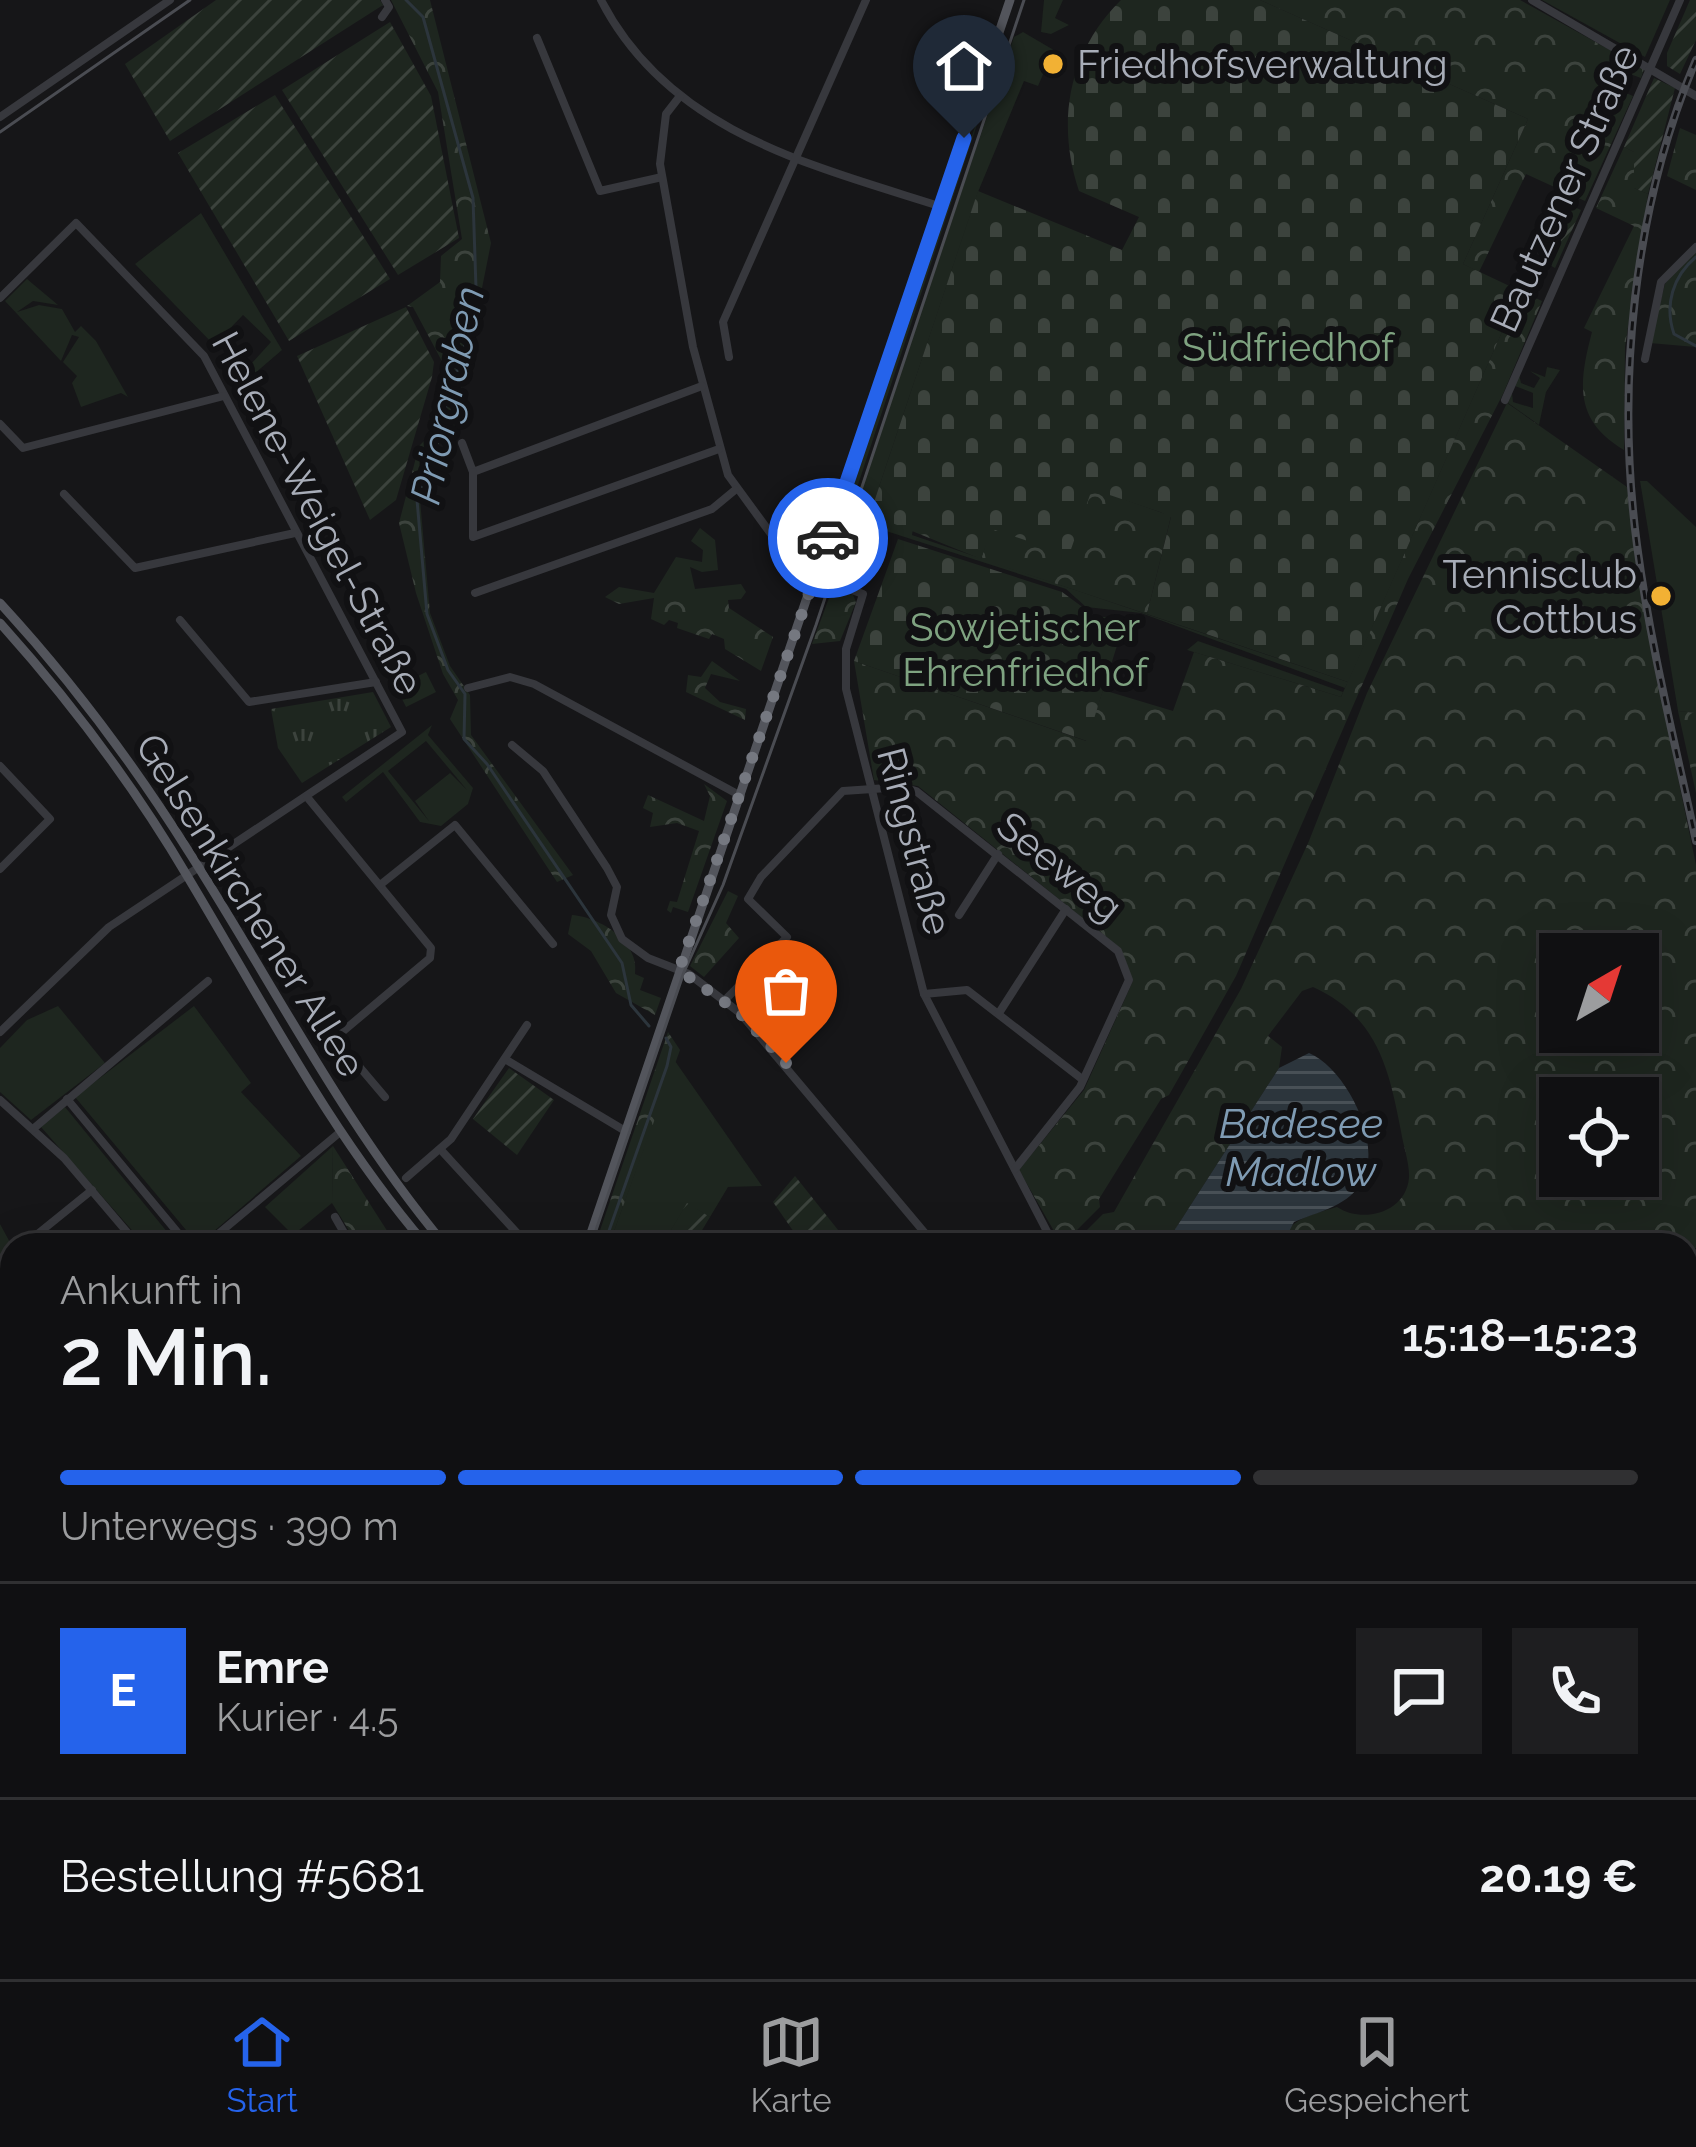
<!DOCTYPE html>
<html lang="de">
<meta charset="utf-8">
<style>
:root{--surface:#101012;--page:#1e1e20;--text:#f1f3f6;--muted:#9c9d9f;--line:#303032;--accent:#2563eb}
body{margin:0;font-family:Raleway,sans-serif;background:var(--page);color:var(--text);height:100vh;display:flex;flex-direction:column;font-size:45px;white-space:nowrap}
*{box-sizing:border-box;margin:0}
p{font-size:39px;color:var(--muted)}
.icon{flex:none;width:66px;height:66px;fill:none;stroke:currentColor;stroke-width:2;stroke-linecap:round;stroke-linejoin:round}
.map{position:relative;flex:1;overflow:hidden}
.details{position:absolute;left:0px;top:1233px;width:1698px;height:747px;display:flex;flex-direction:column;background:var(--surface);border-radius:36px 36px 0 0;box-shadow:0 12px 48px #0002,0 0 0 3px var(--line)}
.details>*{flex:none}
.needle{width:78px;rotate:39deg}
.tools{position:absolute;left:1539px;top:933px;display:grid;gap:24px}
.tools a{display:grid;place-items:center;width:120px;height:120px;border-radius:0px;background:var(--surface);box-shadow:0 12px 48px #0002,0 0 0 3px var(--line);font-size:60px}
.pin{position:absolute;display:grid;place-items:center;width:102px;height:102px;color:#fff;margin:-123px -51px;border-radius:50% 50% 50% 0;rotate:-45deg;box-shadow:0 0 12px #0007}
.pin .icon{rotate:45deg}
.courier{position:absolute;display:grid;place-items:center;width:120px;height:120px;margin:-60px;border:9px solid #2563eb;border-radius:50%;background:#fff;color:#222;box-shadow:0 3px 15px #0007}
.headline em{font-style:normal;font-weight:600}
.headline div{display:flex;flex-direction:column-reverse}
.headline{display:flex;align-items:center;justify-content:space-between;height:204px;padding:0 60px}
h1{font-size:78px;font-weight:600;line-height:90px}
.bar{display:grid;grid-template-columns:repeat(4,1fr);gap:18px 12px;align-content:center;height:144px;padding:0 60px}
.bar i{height:15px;border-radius:9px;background:var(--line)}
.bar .on{background:var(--accent)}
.bar p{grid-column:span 4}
.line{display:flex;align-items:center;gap:30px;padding:0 60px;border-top:3px solid var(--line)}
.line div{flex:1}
.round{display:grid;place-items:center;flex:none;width:126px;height:126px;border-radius:0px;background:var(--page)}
.tab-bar{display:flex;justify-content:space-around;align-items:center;height:168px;border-top:3px solid var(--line);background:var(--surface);font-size:33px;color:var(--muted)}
.tab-bar a{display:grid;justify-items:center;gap:6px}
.tab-bar .on{color:var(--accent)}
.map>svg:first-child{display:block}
.grass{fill:#1e261f;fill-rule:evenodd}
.forest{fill:url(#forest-crowns);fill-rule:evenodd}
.cemetery{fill:url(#cemetery-stones)}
.park{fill:url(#park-tufts)}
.garden{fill:url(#garden-furrows)}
.water{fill:url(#water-rules)}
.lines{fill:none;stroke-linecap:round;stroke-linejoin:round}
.stream{stroke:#2c353c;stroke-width:3}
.minor{stroke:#37383d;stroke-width:8}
.major{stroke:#53555c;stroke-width:9}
.tram{stroke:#4a4c52;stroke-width:3}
.rail-casing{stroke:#4a4c52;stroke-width:8}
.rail{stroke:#111113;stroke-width:3;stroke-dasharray:9;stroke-linecap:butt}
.done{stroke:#757880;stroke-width:12;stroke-dasharray:0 21.6}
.route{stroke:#2563eb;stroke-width:15}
.poi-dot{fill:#f2b134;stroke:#111113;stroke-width:4.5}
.labels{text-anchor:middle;stroke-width:12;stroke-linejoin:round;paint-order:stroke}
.poi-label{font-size:39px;fill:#a8adb8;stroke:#111113;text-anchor:start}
.street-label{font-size:39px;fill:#a8adb8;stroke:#111113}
.park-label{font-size:39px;fill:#7fa381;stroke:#111113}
.water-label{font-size:42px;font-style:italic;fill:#7f9bb3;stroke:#111113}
</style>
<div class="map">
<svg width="1696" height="1979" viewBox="0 0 1696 1979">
<defs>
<pattern id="forest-crowns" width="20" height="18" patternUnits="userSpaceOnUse" patternTransform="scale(3)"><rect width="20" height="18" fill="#1e261f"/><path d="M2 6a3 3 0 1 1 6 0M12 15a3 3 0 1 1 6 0" fill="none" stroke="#3c433d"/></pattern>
<pattern id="cemetery-stones" width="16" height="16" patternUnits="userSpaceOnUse" patternTransform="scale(3)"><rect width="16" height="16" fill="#1e261f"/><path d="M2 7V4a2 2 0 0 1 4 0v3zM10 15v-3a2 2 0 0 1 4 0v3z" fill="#3c433d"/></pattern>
<pattern id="park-tufts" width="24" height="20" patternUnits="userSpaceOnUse" patternTransform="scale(3)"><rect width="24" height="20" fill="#1e261f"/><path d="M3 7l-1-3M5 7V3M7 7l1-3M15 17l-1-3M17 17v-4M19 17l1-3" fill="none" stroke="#3c433d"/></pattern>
<pattern id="garden-furrows" width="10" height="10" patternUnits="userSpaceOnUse" patternTransform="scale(3)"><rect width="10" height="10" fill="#1e261f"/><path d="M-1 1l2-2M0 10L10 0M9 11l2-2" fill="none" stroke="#3c433d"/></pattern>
<pattern id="water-rules" width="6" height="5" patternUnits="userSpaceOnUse" patternTransform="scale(3)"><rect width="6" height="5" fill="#2c353c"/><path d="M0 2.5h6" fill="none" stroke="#485056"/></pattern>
</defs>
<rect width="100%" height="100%" fill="#161618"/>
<g class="grass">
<path d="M 1044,0 L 1063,0 L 1055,18 L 1069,25 L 1051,34 L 1041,32 Z"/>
<path d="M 1542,0 L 1670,0 L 1645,57 Z"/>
<path d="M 1009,28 L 849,512 L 840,529 L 845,504 Z"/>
<path d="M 1023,32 L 1064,56 L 1062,62 L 1053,56 L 1044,68 L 1056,74 L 1045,70 L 1038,86 L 1024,81 L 978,192 L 870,514 L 880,518 L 874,525 L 855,515 L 872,454 L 1014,37 Z"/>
<path d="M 201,213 L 282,350 L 234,391 L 226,370 L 241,355 L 251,364 L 271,342 L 243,315 L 214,345 L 135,264 Z"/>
<path d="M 27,279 L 58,305 L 33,301 L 17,312 L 39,305 L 62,309 L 75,332 L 81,326 L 96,341 L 128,397 L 121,393 L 81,407 L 72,383 L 77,376 L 63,362 L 79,337 L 72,335 L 61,361 L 5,301 Z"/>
<path d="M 1547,367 L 1560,370 L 1546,392 L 1539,425 L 1508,403 L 1512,393 L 1513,402 L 1533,408 L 1533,393 L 1515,386 L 1519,374 L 1521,383 L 1534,388 L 1540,378 L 1530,371 L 1545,377 Z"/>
<path d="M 1640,481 L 1647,481 L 1696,527 L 1696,713 L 1678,711 Z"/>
<path d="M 885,519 L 913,529 L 912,535 L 1348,682 L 1345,688 L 1141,613 L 1086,607 L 1066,589 L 886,531 Z"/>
<path d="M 339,538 L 354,567 L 338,576 L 323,547 Z"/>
<path d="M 1198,641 L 1343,692 L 1341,697 L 1187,650 Z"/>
<path d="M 426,672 L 436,692 L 406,707 L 396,687 Z"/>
<path d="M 432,725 L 428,735 L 473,788 L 468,804 L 441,826 L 420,822 L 383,772 L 346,802 L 342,797 ZM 426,741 L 467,790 L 450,773 L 415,801 L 429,821 L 388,771 Z"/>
<path d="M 58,1006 L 105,1063 L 31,1120 L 0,1092 L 0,1048 L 27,1020 Z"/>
<path d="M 194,1006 L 251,1083 L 241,1092 L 301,1156 L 198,1245 L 188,1240 L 191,1236 L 75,1097 Z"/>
<path d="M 675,1061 L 762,1186 L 728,1187 L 710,1217 L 687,1204 L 662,1245 L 609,1245 Z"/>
<path d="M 65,1107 L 177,1244 L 184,1245 L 145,1245 L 41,1127 Z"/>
<path d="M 333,1146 L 332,1203 L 293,1235 L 265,1207 Z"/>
<path d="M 0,1224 L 12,1246 L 12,1484 L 0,1496 Z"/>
<path d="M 574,1968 L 580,1968 L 572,1979 L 478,1979 L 468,1969 L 572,1976 Z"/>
<path d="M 586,1968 L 719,1968 L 715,1979 L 578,1979 Z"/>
<path d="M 748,1968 L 945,1968 L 938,1979 L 744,1979 Z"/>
<path d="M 950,1968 L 1007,1968 L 1008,1979 L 943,1979 Z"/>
</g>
<g class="forest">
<path d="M 391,0 L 430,0 L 491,243 L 453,433 L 442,435 L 429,420 L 445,367 L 413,307 L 407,306 L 440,282 L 441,256 L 462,239 L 438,92 Z"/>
<path d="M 1260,0 L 1520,0 L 1644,69 L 1641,78 L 1622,71 L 1614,88 L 1633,96 L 1585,201 L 1526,174 L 1479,272 L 1463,264 L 1528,119 Z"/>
<path d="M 1680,128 L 1696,135 L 1696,190 L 1667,176 Z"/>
<path d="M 1624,147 L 1634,152 L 1634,188 L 1648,194 L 1625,347 L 1624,450 C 1573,420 1579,382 1592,332 L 1584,328 L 1634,226 L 1596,208 Z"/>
<path d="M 1696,244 L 1696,347 L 1650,343 L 1665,284 Z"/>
<path d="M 1520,291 L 1542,301 L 1503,394 L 1408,579 L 1236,976 L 1169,1095 L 1161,1099 L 1099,1199 L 1100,1207 L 1062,1245 L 1019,1170 L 1084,1090 L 1133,981 L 1120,948 L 918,786 L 874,780 L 854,661 L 1086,741 L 1103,690 L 1173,711 L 1194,652 L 1341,697 Z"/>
<path d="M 1507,403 L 1627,487 L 1650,643 L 1696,865 L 1696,1248 L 1282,1245 C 1285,1219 1314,1214 1337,1207 C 1362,1224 1406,1213 1409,1178 C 1410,1164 1403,1145 1401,1131 C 1389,1068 1377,1016 1313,987 L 1302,991 L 1268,1036 L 1282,1047 L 1279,1068 L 1165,1245 L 1072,1245 L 1103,1214 L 1114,1212 L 1241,989 L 1309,841 L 1367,693 ZM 1560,954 L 1638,954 L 1638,1032 L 1560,1032 ZM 1560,1098 L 1638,1098 L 1638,1176 L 1560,1176 Z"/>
<path d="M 428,437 L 439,443 L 420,500 L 430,613 L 450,666 L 470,695 L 471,735 L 573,875 L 557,882 L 450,719 L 458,700 L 443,674 L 416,593 L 399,523 L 419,446 Z"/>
<path d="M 1092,488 L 1171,516 L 1147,614 L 981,559 L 991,529 Z"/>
<path d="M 856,523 L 864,526 L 868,540 L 854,566 L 842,562 Z"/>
<path d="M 700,528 L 715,540 L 718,570 L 702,572 L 690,567 L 695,589 L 741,584 L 746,592 L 741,599 L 728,600 L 729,608 L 773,637 L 761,671 L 725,649 L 724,639 L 712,634 L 709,639 L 677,628 L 678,623 L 669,620 L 664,625 L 651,619 L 654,598 L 619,604 L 605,597 L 619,587 L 654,593 L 676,557 L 702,562 L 703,550 L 691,541 Z"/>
<path d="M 832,590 L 853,595 L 856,602 L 840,641 L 812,644 Z"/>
<path d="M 712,661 L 740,681 L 711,674 L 705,688 L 720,702 L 746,709 L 745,720 L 686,692 L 688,675 L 701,677 Z"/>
<path d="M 1678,711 L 1696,713 L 1696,793 Z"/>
<path d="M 704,784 L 727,801 L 688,912 L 673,907 L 671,913 L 667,910 L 670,901 L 677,902 L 699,831 L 677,823 L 650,827 L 653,813 L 643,808 L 648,795 L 704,821 L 710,796 Z"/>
<path d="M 728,891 L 738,896 L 726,923 L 739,938 L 704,977 L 690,966 Z"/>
<path d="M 572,915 C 600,917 640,942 635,974 L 644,978 L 640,990 L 661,998 L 655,1015 L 616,993 L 591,951 L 568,934 Z"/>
<path d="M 668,1032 L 680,1050 L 609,1245 L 595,1245 Z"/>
<path d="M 333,1146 L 391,1237 L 382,1245 L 358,1245 L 332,1203 Z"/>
<path d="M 1696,1282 L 1696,1450 L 1686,1453 L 1686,1283 Z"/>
<path d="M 1,1857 L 12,1859 L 12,1913 L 6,1918 L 0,1913 Z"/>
<path d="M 49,1968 L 215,1968 L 228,1979 L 40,1979 Z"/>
</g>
<g class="cemetery">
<path d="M 1121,0 L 1260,0 L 1528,119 L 1463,264 L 1520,291 L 1348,682 L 1147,614 L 1171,517 L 1160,512 L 1092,489 L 1069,555 L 992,529 L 981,559 L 870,514 L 978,191 L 1122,250 L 1139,217 L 1079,191 C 1056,123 1068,52 1121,0 Z"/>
<path d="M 898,539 L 1062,592 L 1096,617 L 1126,617 L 1087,741 L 854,661 Z"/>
<path d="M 236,1968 L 288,1968 L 302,1979 L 228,1979 Z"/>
</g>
<g class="park">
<circle cx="1449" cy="642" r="15"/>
<path d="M 373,692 L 391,727 L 302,783 L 278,748 L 271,709 Z"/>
</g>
<g class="garden">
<path d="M 216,0 L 380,0 L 383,5 L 170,141 L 125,64 Z"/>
<path d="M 1690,0 L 1696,0 L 1696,40 L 1680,74 L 1667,66 L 1667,53 Z"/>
<path d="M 390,22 L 431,96 L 459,238 L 398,275 L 282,90 Z"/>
<path d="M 1654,78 L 1675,88 L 1648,194 L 1634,188 L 1634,152 L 1624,147 Z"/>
<path d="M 275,95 L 390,279 L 289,341 L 178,153 Z"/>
<path d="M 1574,207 L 1581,210 L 1555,268 L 1541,260 L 1563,210 Z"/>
<path d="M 406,307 L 434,362 L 432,377 L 396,500 L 370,520 L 297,356 Z"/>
<path d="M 509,1068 L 554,1100 L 517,1155 L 473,1119 Z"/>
<path d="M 795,1176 L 850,1245 L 803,1245 L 773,1202 Z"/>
<path d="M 687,1203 L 710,1217 L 693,1245 L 662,1245 Z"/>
<path d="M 1541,1968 L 1654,1968 L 1647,1979 L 1535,1979 Z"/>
</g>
<path class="water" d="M 1309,1053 C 1347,1069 1386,1147 1360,1185 C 1345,1207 1317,1212 1294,1222 L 1282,1245 L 1165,1245 L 1279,1068 Z"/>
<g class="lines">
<g class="stream">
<path d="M 406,0 L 423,17 L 473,198 L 476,288 L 464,348 L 417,500 L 427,614 L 448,670 L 465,694 L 464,739 L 487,764 L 622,963 L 631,1005 L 649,1026"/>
<path d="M 1696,257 C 1673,276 1664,305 1674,334 L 1696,346"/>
<path d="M 604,1245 L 667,1066 L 671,1047 L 666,1038"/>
<path d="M 1686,1456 L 1696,1453"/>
<path d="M 1686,1735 L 1696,1742"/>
<path d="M 739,1979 L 742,1968"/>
</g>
<g class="minor">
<path d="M 601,0 C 668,131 810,165 939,206"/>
<path d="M 1532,0 L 1696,96"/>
<path d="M 382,17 L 389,7 L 385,0"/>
<path d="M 537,38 L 600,191 L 662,177"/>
<path d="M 680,96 L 666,114 L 660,164 L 693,347 L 728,475 L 798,571 L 863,594 L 846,649 L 846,689 L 924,994 L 1054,1245"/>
<path d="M 0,117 L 170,0"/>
<path d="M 0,298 L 76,223 L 204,356 L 402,732 L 109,927 L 0,1032"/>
<path d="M 729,357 L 723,322 L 866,0"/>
<path d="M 1645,359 L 1661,282 L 1696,247"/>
<path d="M 1505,400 L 1680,0"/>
<path d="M 0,424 L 23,448 L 224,396"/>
<path d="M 462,443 L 473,472 L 702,386"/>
<path d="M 473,472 L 473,537 L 719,449"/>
<path d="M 64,494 L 135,568 L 295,533"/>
<path d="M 475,593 L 712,509 L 735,490"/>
<path d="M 180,620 L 249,702 L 376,682"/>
<path d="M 468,688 L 510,677 L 534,684 L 741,796"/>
<path d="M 512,745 L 543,771 L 607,868 L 617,887 L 611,915 L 622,939 L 648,958 L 689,974 L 740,1013 L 935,1245"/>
<path d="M 0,766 L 50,819 L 0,869"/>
<path d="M 307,797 L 431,948 L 430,958 L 335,1038 L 385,1097"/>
<path d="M 380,885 L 455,825 L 553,944"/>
<path d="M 959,915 L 998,854"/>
<path d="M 924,994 L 967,990 L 1082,1079"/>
<path d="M 725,1000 L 787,937 L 748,899 L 761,877 L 843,791 L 902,787 L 916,791 L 1118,951 L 1129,980 L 1080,1087 L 1015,1169"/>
<path d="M 999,1013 L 1066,909"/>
<path d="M 505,1059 L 627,1132"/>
<path d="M 67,1099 L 188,1245"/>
<path d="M 0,1100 L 64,1158 L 138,1245"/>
<path d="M 33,1129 L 208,981"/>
<path d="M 441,1150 L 528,1245"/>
<path d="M 406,1178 L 451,1139 L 527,1025"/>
<path d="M 335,1217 L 351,1245"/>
<path d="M 24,1245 L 92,1190"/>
<path d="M 205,1245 L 339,1133"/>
<path d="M 0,1265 L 12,1255"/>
<path d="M 0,1405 L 12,1417"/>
<path d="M 0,1508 L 12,1496"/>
<path d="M 0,1569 L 12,1581"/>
<path d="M 1144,1968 L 1161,1979"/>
<path d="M 941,1979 L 948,1968"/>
<path d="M 1532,1979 L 1537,1968"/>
</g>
<g class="major">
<path d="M 0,603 C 71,680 133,763 189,852 C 274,985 343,1123 445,1245"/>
<path d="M 0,623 C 71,702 135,787 189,879 C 264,1004 331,1134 426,1245"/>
<path d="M 587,1245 L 1010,0"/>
<path d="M 0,1818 L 12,1820"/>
<path d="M 422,1968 L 434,1979"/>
<path d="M 399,1979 L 401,1968"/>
</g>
<g class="tram">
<path d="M 0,132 L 190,0"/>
<path d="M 591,1245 L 684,972 L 723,885 L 816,625 L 1024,0"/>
<path d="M 464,1968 L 473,1979"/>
<path d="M 575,1979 L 583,1968"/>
</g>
<defs>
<path id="rail" d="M 1696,60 C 1633,208 1616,386 1637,545 C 1650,644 1675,743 1696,841"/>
</defs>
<use href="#rail" class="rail-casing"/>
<use href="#rail" class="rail"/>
</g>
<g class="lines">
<path class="done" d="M 786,1063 L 740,1013 L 679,970 L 828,538"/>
<path class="route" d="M 828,538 L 964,138"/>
</g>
<g class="poi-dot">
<circle cx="1053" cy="64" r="12"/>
<circle cx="1661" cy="596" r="12"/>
</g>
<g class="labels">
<g class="poi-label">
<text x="1077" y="78">Friedhofsverwaltung</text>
<text x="1637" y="588" text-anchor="end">Tennisclub<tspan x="1637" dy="45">Cottbus</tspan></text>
</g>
<g class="street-label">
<text transform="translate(1564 188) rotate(-66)" y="14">Bautzener Straße</text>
<text transform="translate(318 513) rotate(62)" y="14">Helene-Weigel-Straße</text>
<text transform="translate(915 841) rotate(75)" y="14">Ringstraße</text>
<text transform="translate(1060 866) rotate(39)" y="14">Seeweg</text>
<text transform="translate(251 905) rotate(58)" y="14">Gelsenkirchener Allee</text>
</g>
<g class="park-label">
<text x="1288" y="361">Südfriedhof</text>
<text x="1025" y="641">Sowjetischer<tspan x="1025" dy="45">Ehrenfriedhof</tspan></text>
</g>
<g class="water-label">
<text transform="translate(447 395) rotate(-78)" y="15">Priorgraben</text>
<text x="1301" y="1138">Badesee<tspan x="1301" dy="48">Madlow</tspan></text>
</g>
</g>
</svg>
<div class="tools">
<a><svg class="needle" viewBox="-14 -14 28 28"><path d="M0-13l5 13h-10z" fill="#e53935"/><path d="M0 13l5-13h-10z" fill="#9c9d9f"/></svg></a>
<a><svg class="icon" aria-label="locate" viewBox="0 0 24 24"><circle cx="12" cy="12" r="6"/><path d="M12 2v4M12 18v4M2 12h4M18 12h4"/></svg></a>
</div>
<div class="pin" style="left:786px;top:1063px;background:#ea580c"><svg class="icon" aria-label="bag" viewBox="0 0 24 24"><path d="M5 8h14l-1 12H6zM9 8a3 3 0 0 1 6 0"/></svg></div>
<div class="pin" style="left:964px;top:138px;background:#1f2937"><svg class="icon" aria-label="home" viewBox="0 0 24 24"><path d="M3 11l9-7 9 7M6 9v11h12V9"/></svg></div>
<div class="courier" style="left:828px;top:538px"><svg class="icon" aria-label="car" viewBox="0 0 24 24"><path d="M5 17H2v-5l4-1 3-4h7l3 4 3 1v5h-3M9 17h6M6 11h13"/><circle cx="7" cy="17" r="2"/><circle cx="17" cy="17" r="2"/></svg></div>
<section class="details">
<div class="headline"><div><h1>2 Min.</h1><p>Ankunft in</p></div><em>15:18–15:23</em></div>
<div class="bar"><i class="on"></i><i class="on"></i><i class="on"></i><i></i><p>Unterwegs · 390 m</p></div>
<div class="line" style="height:216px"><b class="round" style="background:var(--accent);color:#fff">E</b><div><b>Emre</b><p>Kurier · 4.5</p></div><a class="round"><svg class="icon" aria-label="chat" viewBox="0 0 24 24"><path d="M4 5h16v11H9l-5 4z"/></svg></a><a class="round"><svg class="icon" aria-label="phone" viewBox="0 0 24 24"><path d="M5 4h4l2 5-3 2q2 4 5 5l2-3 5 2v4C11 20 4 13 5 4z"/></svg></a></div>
<div class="line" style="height:156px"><div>Bestellung #5681</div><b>20.19 €</b></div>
</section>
</div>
<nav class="tab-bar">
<a class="on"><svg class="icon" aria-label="home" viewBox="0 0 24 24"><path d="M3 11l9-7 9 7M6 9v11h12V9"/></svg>Start</a>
<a><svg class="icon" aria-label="map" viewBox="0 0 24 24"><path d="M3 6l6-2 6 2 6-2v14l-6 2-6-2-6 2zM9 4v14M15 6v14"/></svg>Karte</a>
<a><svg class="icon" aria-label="saved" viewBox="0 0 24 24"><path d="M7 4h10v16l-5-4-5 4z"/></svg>Gespeichert</a>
</nav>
